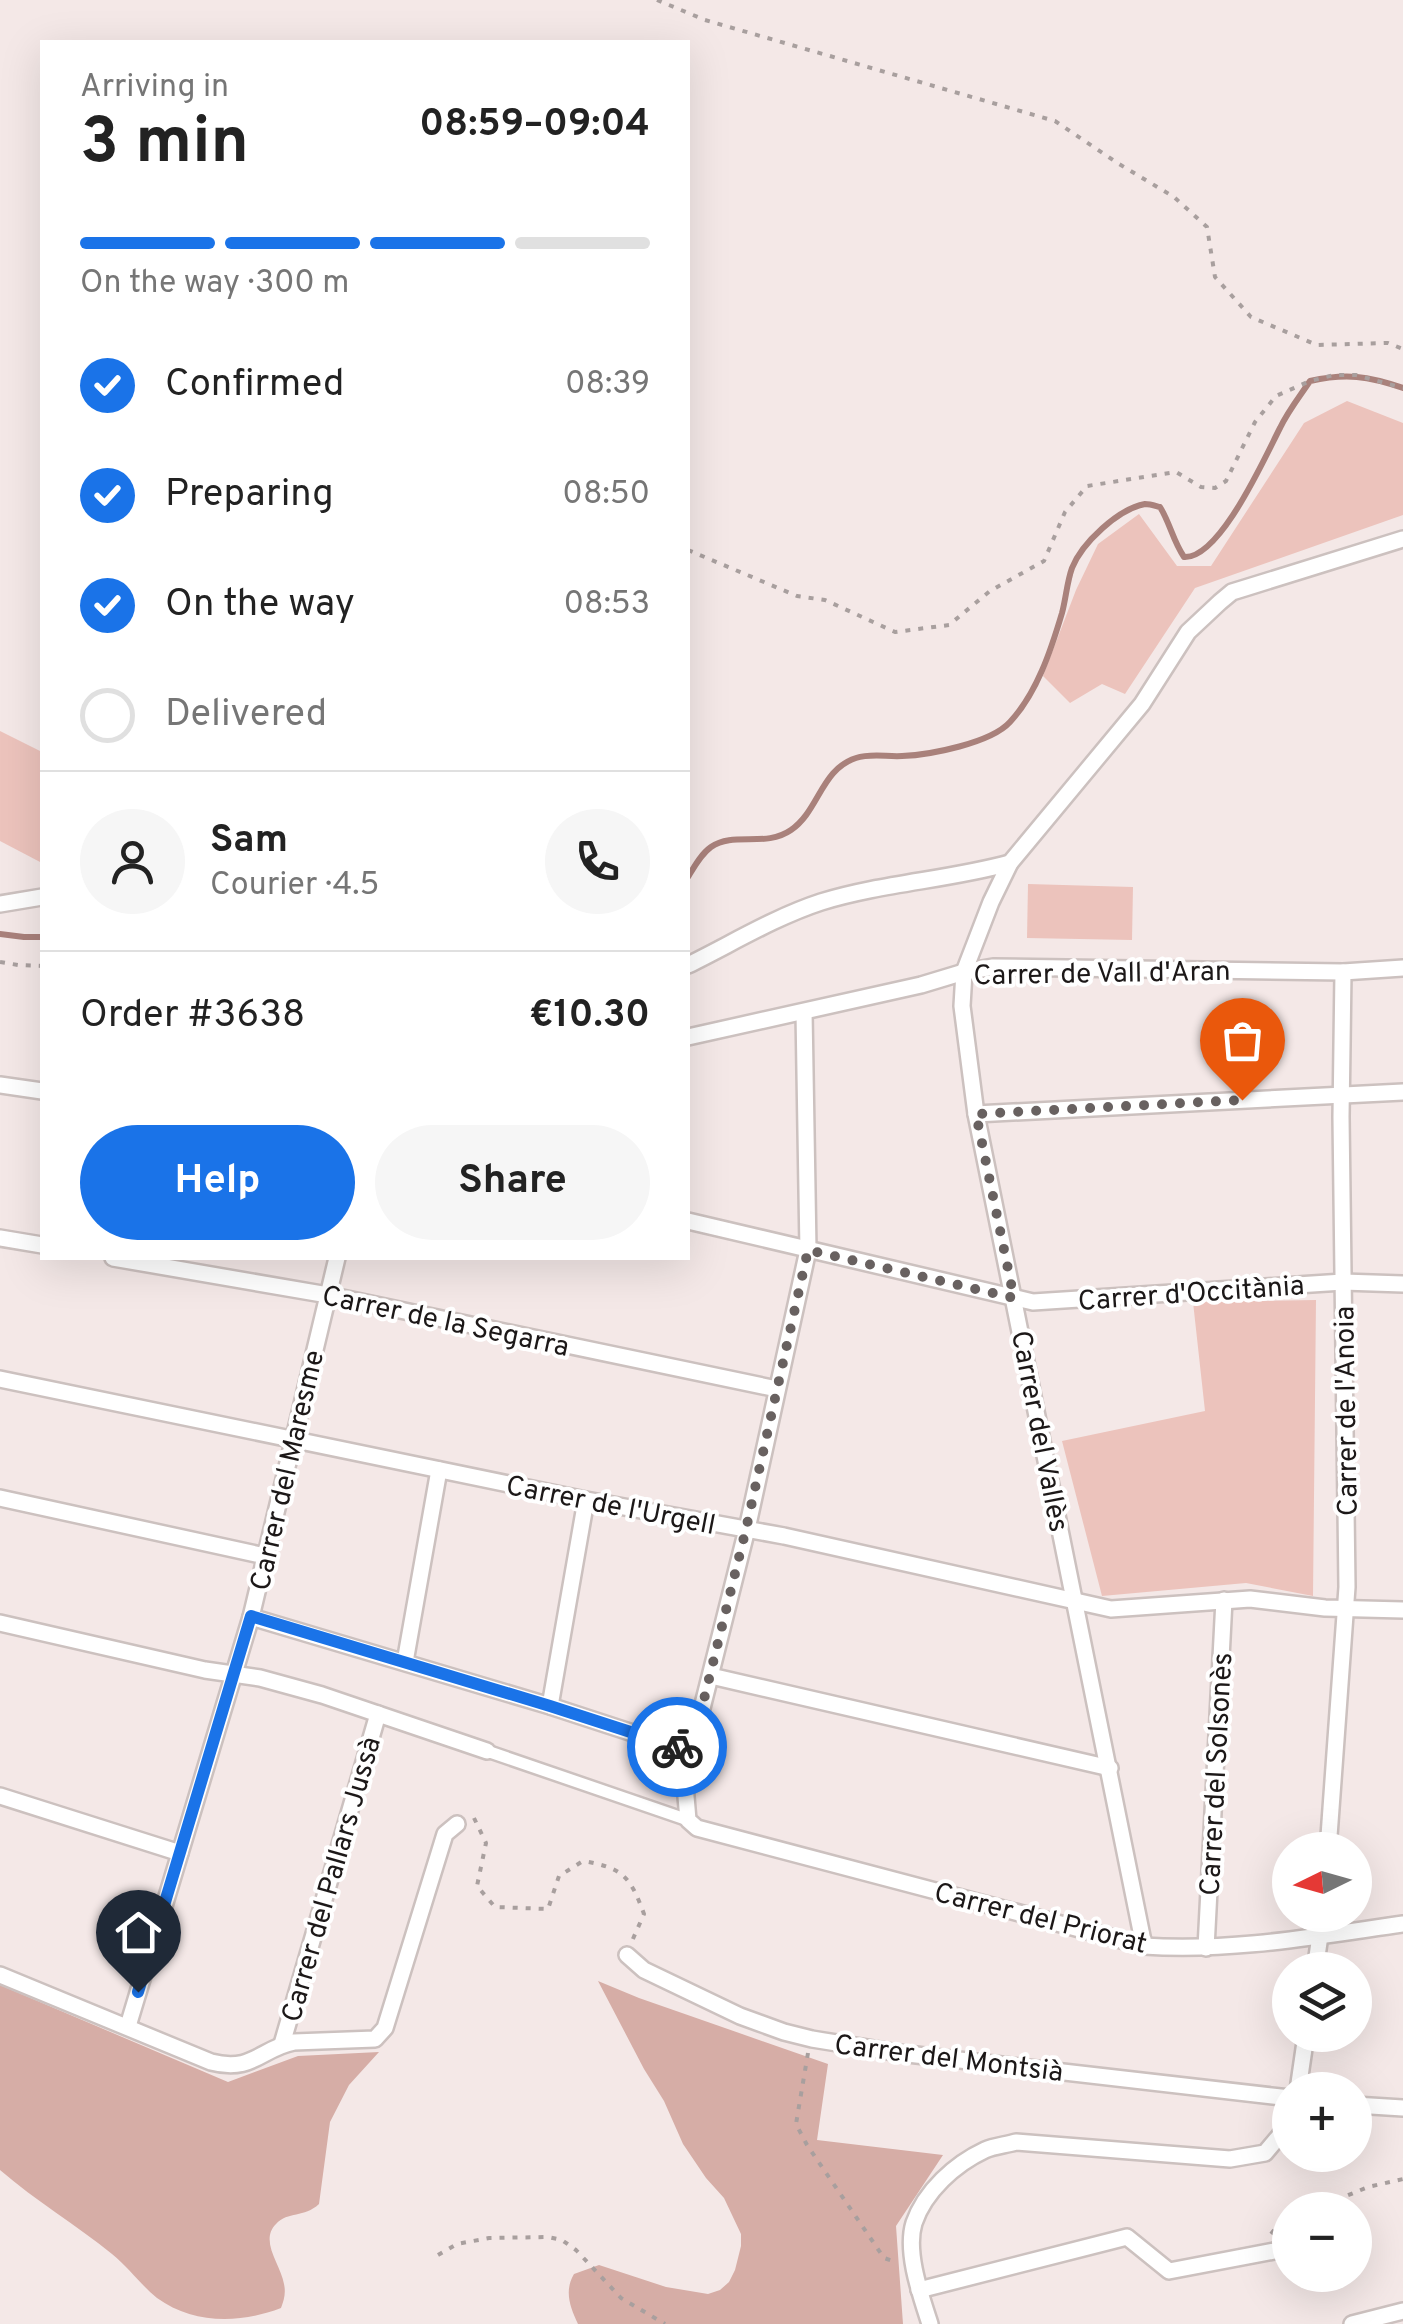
<!DOCTYPE html>
<meta charset="utf-8">
<style>
:root{--surface:#fff;--page:#f6f6f6;--text:#222;--muted:#767676;--line:#e0e0e0;--accent:#1a73e8}
body{margin:0;font-family:Overpass,sans-serif;background:var(--page);color:var(--text);height:100vh;display:flex;flex-direction:column;font-size:38px;white-space:nowrap}
*{box-sizing:border-box;margin:0}
p{font-size:32px;color:var(--muted)}
.icon{flex:none;width:55px;height:55px;fill:none;stroke:currentColor;stroke-width:2;stroke-linecap:round;stroke-linejoin:round}
.map{position:relative;flex:1;overflow:hidden}
.sheet{position:absolute;left:40px;top:40px;width:650px;height:1220px;display:flex;flex-direction:column;background:var(--surface);border-radius:0px;box-shadow:0 10px 40px #0002}
.sheet>*{flex:none}
.needle{width:65px;rotate:265deg}
.fabs{position:absolute;left:1272px;top:1832px;display:grid;gap:20px}
.fabs a{display:grid;place-items:center;width:100px;height:100px;border-radius:50%;background:var(--surface);box-shadow:0 10px 40px #0002;font-size:50px}
.pin{position:absolute;display:grid;place-items:center;width:85px;height:85px;color:#fff;margin:-102px -42px;border-radius:50% 50% 50% 0;rotate:-45deg;box-shadow:0 0 10px #0007}
.pin .icon{rotate:45deg}
.courier{position:absolute;display:grid;place-items:center;width:100px;height:100px;margin:-50px;border:8px solid #1a73e8;border-radius:50%;background:#fff;color:#222;box-shadow:0 2px 12px #0007}
.head em{font-style:normal;font-weight:700}
.head div{display:flex;flex-direction:column-reverse}
.head{display:flex;align-items:center;justify-content:space-between;height:170px;padding:0 40px}
h1{font-size:65px;font-weight:700;line-height:75px}
.bar{display:grid;grid-template-columns:repeat(4,1fr);gap:15px 10px;align-content:center;height:120px;padding:0 40px}
.bar i{height:12px;border-radius:8px;background:var(--line)}
.bar .active{background:var(--accent)}
.bar p{grid-column:span 4}
.line{display:flex;align-items:center;gap:25px;padding:0 40px;border-top:2px solid var(--line)}
.line div{flex:1}
.round{display:grid;place-items:center;flex:none;width:105px;height:105px;border-radius:52px;background:var(--page)}
ol{padding:0 40px;list-style:none}
li{display:flex;align-items:center;gap:30px;height:110px}
li p{margin-inline-start:auto}
li .icon{padding:10px;border-radius:50%;background:var(--accent);color:#fff;stroke-width:4}
li:last-child{color:var(--muted)}
li i{width:55px;height:55px;border:5px solid var(--line);border-radius:50%}
.primary-button{display:flex;gap:20px;margin-top:auto;padding:20px 40px}
.primary-button a{flex:1;height:115px;border-radius:60px;background:var(--accent);color:#fff;font-size:40px;font-weight:700;line-height:115px;text-align:center}
.primary-button a+a{background:var(--page);color:var(--text)}
.map>svg:first-child{display:block}
.green{fill:#ecc3bc}
.forest{fill:#d6ada6}
.lines{fill:none;stroke-linecap:round;stroke-linejoin:round}
.stream{stroke:#a9817b;stroke-width:6}
.pedestrian-casing{stroke:#ccc1bf;stroke-width:16}
.minor-casing{stroke:#ccc1bf;stroke-width:20}
.path{stroke:#a89f9e;stroke-width:4;stroke-dasharray:5 8;stroke-linecap:butt}
.pedestrian{stroke:#fff;stroke-width:11}
.minor{stroke:#fff;stroke-width:15}
.done{stroke:#686160;stroke-width:10;stroke-dasharray:0 18}
.route{stroke:#1a73e8;stroke-width:12}
.labels{text-anchor:middle;stroke-width:8;stroke-linejoin:round;paint-order:stroke}
.street-label{font-size:28px;fill:#1c1818;stroke:#fff}
</style>
<div class="map">
<svg width="1403" height="2324" viewBox="0 0 1403 2324">
<rect width="100%" height="100%" fill="#f4e8e7"/>
<g class="green">
<path d="M 1347,401 L 1403,423 L 1403,515 L 1195,588 L 1125,694 L 1102,684 L 1070,703 L 1043,676 L 1076,590 L 1098,544 L 1139,514 L 1177,566 L 1211,566 L 1304,423 Z"/>
<path d="M 0,731 L 42,752 L 42,863 L 0,841 Z"/>
<path d="M 1028,884 L 1133,887 L 1132,940 L 1027,938 Z"/>
<path d="M 1316,1300 L 1313,1596 L 1246,1583 L 1102,1596 L 1062,1441 L 1205,1411 L 1193,1302 Z"/>
</g>
<g class="forest">
<path d="M 598,1981 L 639,1998 L 828,2064 L 817,2140 L 943,2155 L 896,2226 L 903,2324 L 578,2324 C 570,2307 564,2291 574,2274 L 599,2265 L 666,2287 L 708,2294 L 720,2290 L 729,2282 L 735,2270 L 741,2246 L 741,2234 L 724,2198 L 706,2178 L 683,2144 L 664,2101 L 644,2069 Z"/>
<path d="M 0,1985 L 228,2082 L 298,2056 L 379,2052 L 349,2085 L 330,2122 L 319,2204 C 304,2218 288,2211 276,2224 C 259,2241 281,2265 284,2284 C 286,2293 284,2300 281,2308 C 239,2324 193,2324 157,2298 C 141,2285 129,2268 112,2254 C 76,2225 36,2201 0,2170 Z"/>
</g>
<g class="lines">
<g class="stream">
<path d="M 688,877 C 694,867 701,854 711,847 C 734,831 765,848 791,830 C 819,811 821,769 856,758 C 871,753 887,757 902,756 C 930,755 991,743 1010,722 C 1037,693 1051,650 1062,613 C 1066,598 1067,582 1072,568 C 1082,543 1118,509 1145,504 C 1150,504 1156,506 1160,507 C 1170,523 1173,541 1184,557 C 1220,559 1265,457 1280,428 C 1288,411 1300,396 1310,381 C 1346,373 1368,376 1403,388"/>
<path d="M 0,934 L 24,937 L 42,937"/>
</g>
<defs>
<path id="pedestrian" d="M 487,1751 L 688,1820"/>
<g id="minor">
<path d="M 0,904 L 42,897"/>
<path d="M 688,965 C 731,944 775,917 821,902 C 883,883 948,880 1010,863"/>
<path d="M 804,1012 L 808,1250 L 747,1529 L 691,1752 L 685,1785 L 688,1820 L 697,1828 L 1144,1946 C 1231,1952 1318,1936 1403,1924"/>
<path d="M 688,1037 L 921,985 L 964,972 L 993,967 L 1343,972 L 1403,968"/>
<path d="M 0,1085 L 42,1091"/>
<path d="M 976,1114 L 1403,1092"/>
<path d="M 688,1221 L 1033,1302 L 1343,1282 L 1403,1284"/>
<path d="M 0,1238 L 42,1245"/>
<path d="M 113,1258 L 328,1295 L 777,1389"/>
<path d="M 0,1379 L 586,1500 L 784,1536 L 1111,1609 L 1250,1599 L 1325,1608 L 1403,1610"/>
<path d="M 0,1498 L 265,1556"/>
<path d="M 251,1617 L 550,1706 L 691,1752"/>
<path d="M 0,1623 L 205,1670 L 260,1678 L 322,1695 L 487,1751"/>
<path d="M 405,1662 L 439,1470"/>
<path d="M 711,1676 L 1110,1768"/>
<path d="M 550,1706 L 586,1500"/>
<path d="M 0,1796 L 180,1853"/>
<path d="M 1328,1850 L 1347,1587 L 1341,1117 L 1343,972"/>
<path d="M 1144,1946 L 976,1114 L 962,1006 L 964,972 L 991,902 L 1010,863 L 1142,704 L 1188,632 L 1220,602 L 1232,592 L 1245,588 L 1403,539"/>
<path d="M 1206,1948 L 1224,1600"/>
<path d="M 627,1955 L 644,1970 L 740,2016 L 784,2032 L 812,2039 L 899,2053 L 1290,2098"/>
<path d="M 1315,1970 L 1323,1915"/>
<path d="M 0,1975 L 211,2062 C 253,2073 261,2048 294,2042 L 375,2039 L 385,2028 L 445,1834 L 457,1824"/>
<path d="M 128,2026 L 251,1617 L 337,1258"/>
<path d="M 282,2044 L 378,1714"/>
<path d="M 1298,2090 L 1306,2035"/>
<path d="M 1355,2105 L 1403,2108"/>
<path d="M 1355,2235 L 1358,2235"/>
<path d="M 919,2290 L 1127,2237 L 1169,2271 L 1290,2248"/>
<path d="M 930,2324 C 921,2296 905,2252 914,2223 C 925,2191 955,2164 985,2150 C 994,2146 1006,2145 1016,2142 L 1230,2159 L 1265,2153 L 1281,2134 L 1290,2118"/>
<path d="M 1352,2324 L 1403,2311"/>
</g>
</defs>
<use href="#pedestrian" class="pedestrian-casing"/>
<use href="#minor" class="minor-casing"/>
<g class="path">
<path d="M 657,0 L 705,20 L 1055,121 L 1119,164 L 1174,197 L 1207,227 L 1215,277 L 1251,317 L 1317,345 L 1388,343 L 1403,349"/>
<path d="M 688,550 L 797,596 L 825,600 L 895,632 L 949,625 L 990,591 L 1044,561 L 1065,512 L 1087,486 L 1176,472 L 1201,487 L 1215,488 L 1226,481 L 1255,422 L 1276,396 L 1310,381 L 1334,375 L 1356,375 L 1403,388"/>
<path d="M 0,962 L 18,965 L 42,966"/>
<path d="M 474,1818 L 486,1843 L 477,1886 L 495,1907 L 548,1909 L 559,1876 L 583,1861 C 623,1868 630,1876 644,1914 L 632,1941"/>
<path d="M 808,2053 L 796,2124 L 807,2145 L 884,2258 L 896,2262"/>
<path d="M 1312,2210 L 1368,2187 L 1403,2179"/>
<path d="M 1271,2234 L 1279,2224 L 1290,2219"/>
<path d="M 438,2255 L 457,2244 L 489,2238 L 548,2237 L 562,2240 L 576,2250 L 621,2298 L 665,2324"/>
</g>
<use href="#pedestrian" class="pedestrian"/>
<use href="#minor" class="minor"/>
</g>
<g class="lines">
<path class="done" d="M 677,1747 L 691,1752 L 746,1529 L 808,1250 L 1014,1298 L 976,1114 L 1242,1100"/>
<path class="route" d="M 138,1992 L 251,1616 L 550,1706 L 677,1747"/>
</g>
<g class="labels">
<g class="street-label">
<text transform="translate(1102 972) rotate(-1)" y="10">Carrer de Vall d'Aran</text>
<text transform="translate(1191 1292) rotate(-4)" y="10">Carrer d'Occitània</text>
<text transform="translate(446 1320) rotate(12)" y="10">Carrer de la Segarra</text>
<text transform="translate(1345 1411) rotate(-91)" y="10">Carrer de l'Anoia</text>
<text transform="translate(1041 1431) rotate(79)" y="10">Carrer del Vallès</text>
<text transform="translate(286 1470) rotate(-77)" y="10">Carrer del Maresme</text>
<text transform="translate(611 1504) rotate(11)" y="10">Carrer de l'Urgell</text>
<text transform="translate(1215 1774) rotate(-87)" y="10">Carrer del Solsonès</text>
<text transform="translate(330 1879) rotate(-74)" y="10">Carrer del Pallars Jussà</text>
<text transform="translate(1041 1917) rotate(14)" y="10">Carrer del Priorat</text>
<text transform="translate(949 2057) rotate(7)" y="10">Carrer del Montsià</text>
</g>
</g>
</svg>
<div class="fabs">
<a><svg class="needle" viewBox="-14 -14 28 28"><path d="M0-13l5 13h-10z" fill="#e53935"/><path d="M0 13l5-13h-10z" fill="#767676"/></svg></a>
<a><svg class="icon" aria-label="layers" viewBox="0 0 24 24"><path d="M12 4l9 5-9 5-9-5zM3 14l9 5 9-5"/></svg></a>
<a>+</a>
<a>−</a>
</div>
<div class="pin" style="left:1242px;top:1100px;background:#ea580c"><svg class="icon" aria-label="bag" viewBox="0 0 24 24"><path d="M5 8h14l-1 12H6zM9 8a3 3 0 0 1 6 0"/></svg></div>
<div class="pin" style="left:138px;top:1992px;background:#1f2937"><svg class="icon" aria-label="home" viewBox="0 0 24 24"><path d="M3 11l9-7 9 7M6 9v11h12V9"/></svg></div>
<div class="courier" style="left:677px;top:1747px"><svg class="icon" aria-label="bike" viewBox="0 0 24 24"><circle cx="6" cy="16" r="4"/><circle cx="18" cy="16" r="4"/><path d="M6 16l4-8h5l3 8M10 8l3 8H6M13 5h3"/></svg></div>
<section class="sheet">
<div class="head"><div><h1>3 min</h1><p>Arriving in</p></div><em>08:59–09:04</em></div>
<div class="bar"><i class="active"></i><i class="active"></i><i class="active"></i><i></i><p>On the way · 300 m</p></div>
<ol>
<li><svg class="icon" aria-label="check" viewBox="0 0 24 24"><path d="M5 12l5 5 9-10"/></svg>Confirmed<p>08:39</p></li>
<li><svg class="icon" aria-label="check" viewBox="0 0 24 24"><path d="M5 12l5 5 9-10"/></svg>Preparing<p>08:50</p></li>
<li><svg class="icon" aria-label="check" viewBox="0 0 24 24"><path d="M5 12l5 5 9-10"/></svg>On the way<p>08:53</p></li>
<li><i></i>Delivered</li>
</ol>
<div class="line" style="height:180px"><a class="round"><svg class="icon" aria-label="person" viewBox="0 0 24 24"><circle cx="12" cy="8" r="4"/><path d="M4 21q1-7 8-7t8 7"/></svg></a><div><b>Sam</b><p>Courier · 4.5</p></div><a class="round"><svg class="icon" aria-label="phone" viewBox="0 0 24 24"><path d="M5 4h4l2 5-3 2q2 4 5 5l2-3 5 2v4C11 20 4 13 5 4z"/></svg></a></div>
<div class="line" style="height:130px"><div>Order #3638</div><b>€10.30</b></div>
<div class="primary-button"><a>Help</a><a>Share</a></div>
</section>
</div>
